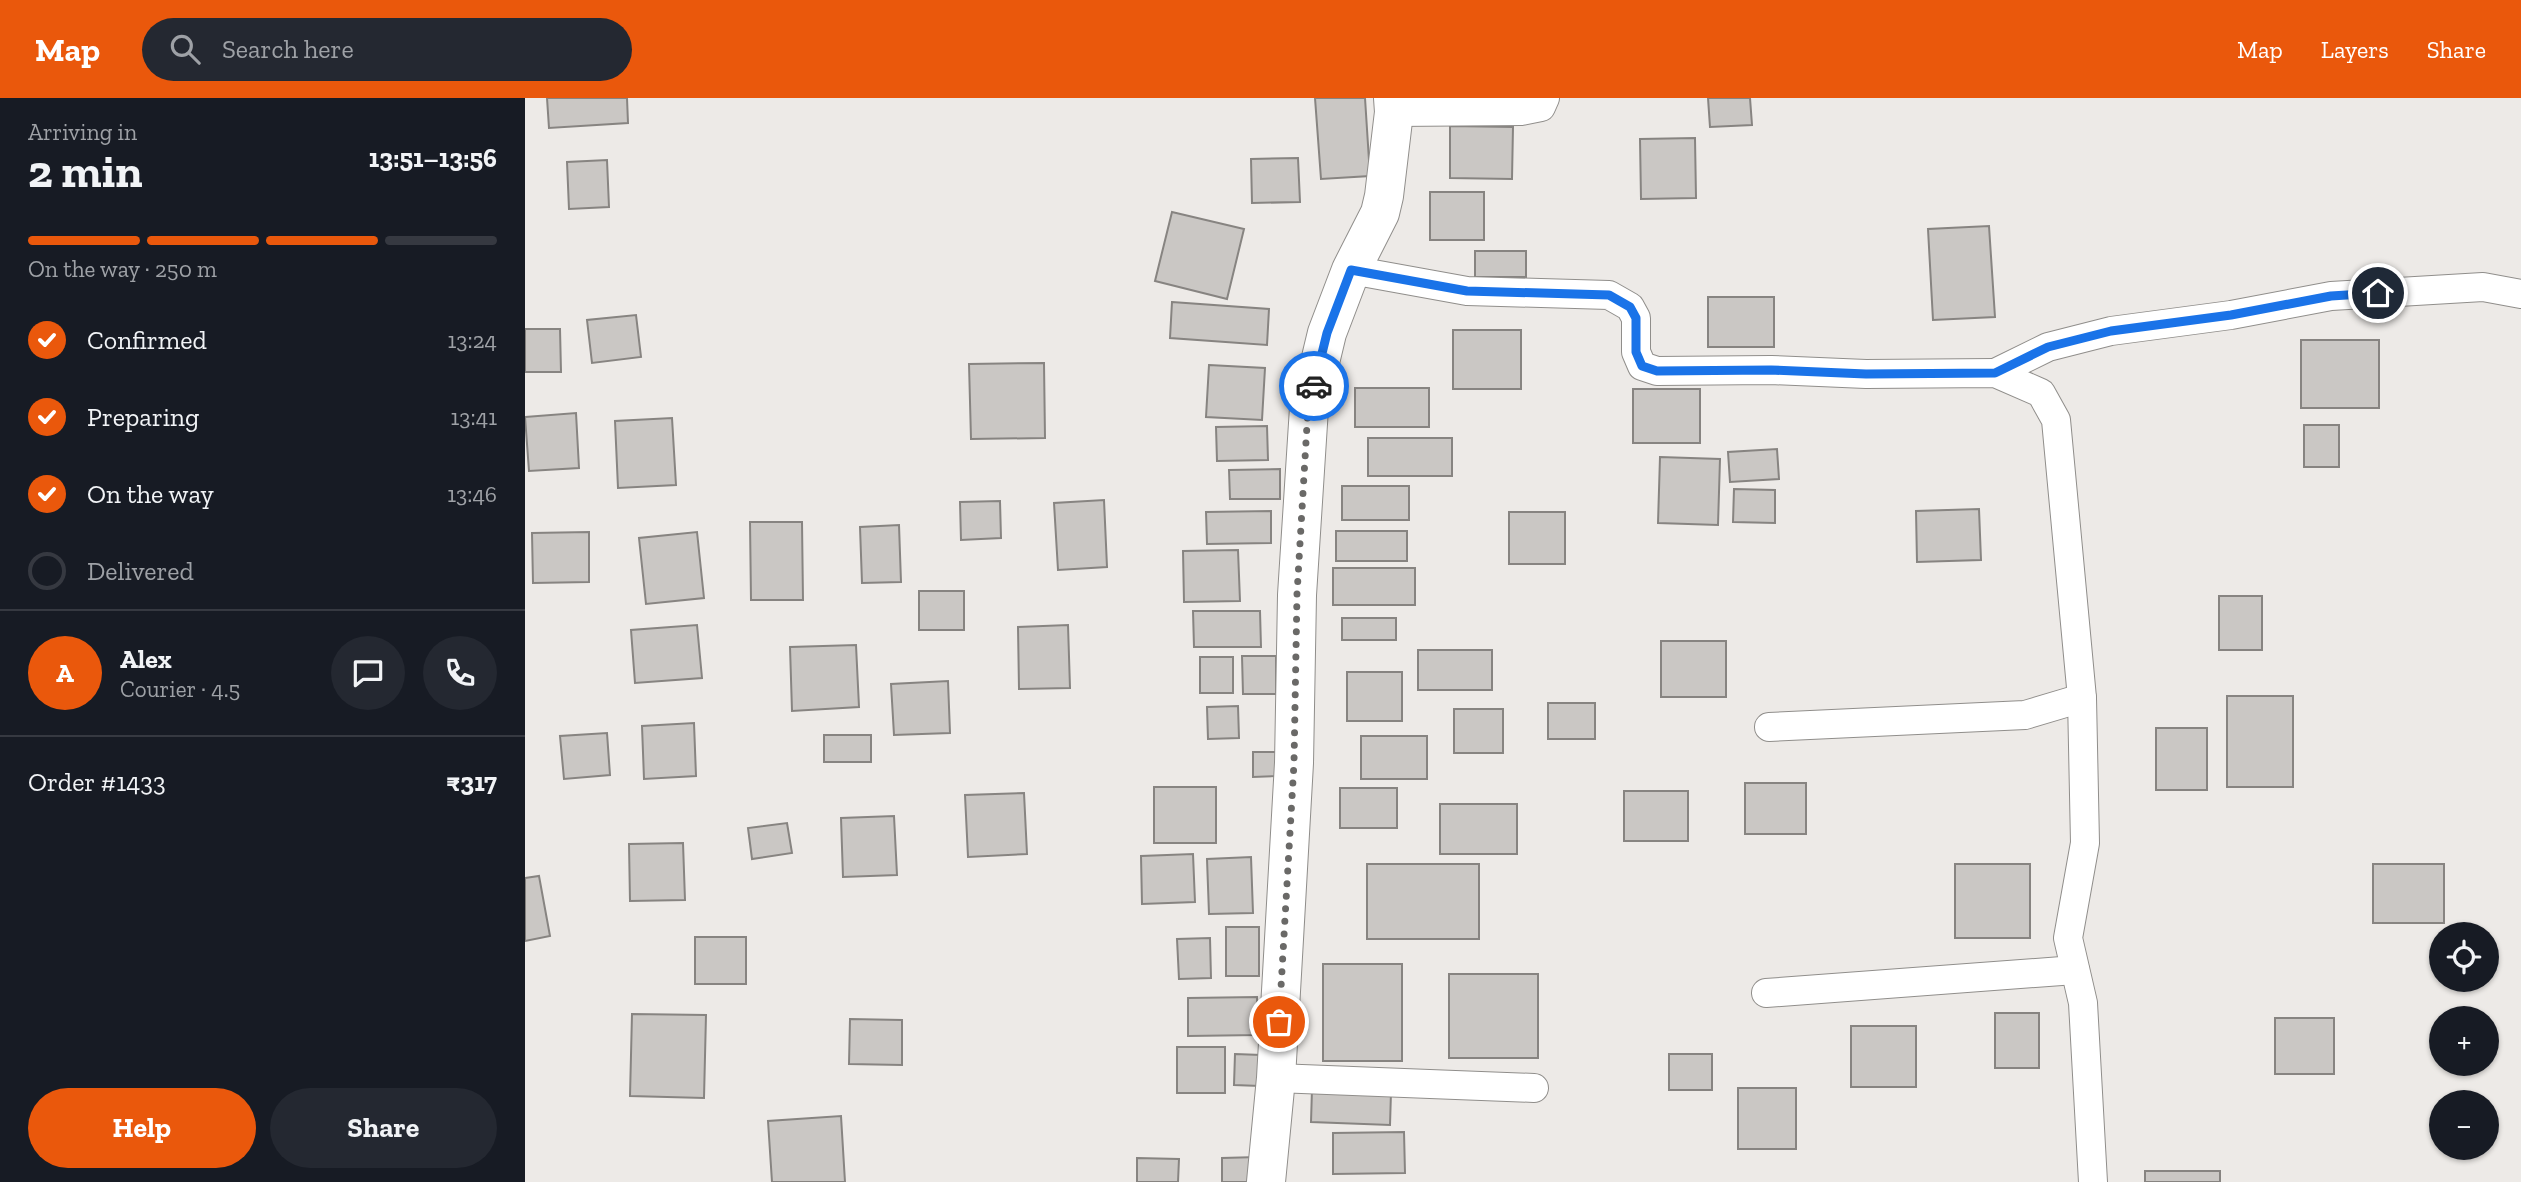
<!DOCTYPE html>
<meta charset="utf-8">
<style>
:root{--surface:#171b24;--page:#242831;--text:#f1f3f6;--muted:#9ea1a6;--line:#363941;--accent:#ea580c}
body{margin:0;font-family:"Zilla Slab",serif;background:var(--page);color:var(--text);height:100vh;display:flex;flex-direction:column;font-size:26px;white-space:nowrap}
*{box-sizing:border-box;margin:0}
p{font-size:23px;color:var(--muted)}
.icon{flex:none;width:38px;height:38px;fill:none;stroke:currentColor;stroke-width:2;stroke-linecap:round;stroke-linejoin:round}
.map{position:relative;flex:1;overflow:hidden}
.drawer{display:flex;flex-direction:column;background:var(--surface);width:525px}
.drawer>*{flex:none}
.buttons{position:absolute;left:1904px;top:824px;display:grid;gap:14px}
.buttons a{display:grid;place-items:center;width:70px;height:70px;border-radius:50%;background:var(--surface);box-shadow:0 2px 5px #0004;font-size:35px}
.pin{position:absolute;display:grid;place-items:center;width:60px;height:60px;color:#fff;margin:-30px;border:4px solid #fff;border-radius:50%;box-shadow:0 2px 7px #0007}
.courier{position:absolute;display:grid;place-items:center;width:70px;height:70px;margin:-35px;border:5px solid #1a73e8;border-radius:50%;background:#fff;color:#222;box-shadow:0 2px 9px #0007}
.overview em{font-style:normal;font-weight:700}
.overview div{display:flex;flex-direction:column-reverse}
.overview{display:flex;align-items:center;justify-content:space-between;height:119px;padding:0 28px}
h1{font-size:46px;font-weight:700;line-height:52px}
.bar{display:grid;grid-template-columns:repeat(4,1fr);gap:10px 7px;align-content:center;height:84px;padding:0 28px}
.bar i{height:9px;border-radius:5px;background:var(--line)}
.bar .active{background:var(--accent)}
.bar p{grid-column:span 4}
.line{display:flex;align-items:center;gap:18px;padding:0 28px;border-top:2px solid var(--line)}
.line div{flex:1}
.round{display:grid;place-items:center;flex:none;width:74px;height:74px;border-radius:37px;background:var(--page)}
ol{padding:0 28px;list-style:none}
li{display:flex;align-items:center;gap:21px;height:77px}
li p{margin-inline-start:auto}
li .icon{padding:7px;border-radius:50%;background:var(--accent);color:#fff;stroke-width:4}
li:last-child{color:var(--muted)}
li i{width:38px;height:38px;border:4px solid var(--line);border-radius:50%}
.button{display:flex;gap:14px;margin-top:auto;padding:14px 28px}
.button a{flex:1;height:80px;border-radius:42px;background:var(--accent);color:#fff;font-size:28px;font-weight:700;line-height:80px;text-align:center}
.button a+a{background:var(--page);color:var(--text)}
header{display:flex;align-items:center;gap:42px;box-sizing:border-box;height:98px;padding:0 35px;background:var(--accent);color:#fff}
header strong{font-size:33px}
nav{display:flex;gap:38px;margin-inline-start:auto;font-size:24px}
.search{width:490px;height:63px;background:var(--page);display:flex;align-items:center;gap:18px;box-sizing:border-box;padding:0 24px;border-radius:38px;color:var(--muted);font-size:26px}
main{display:flex;flex:1;min-height:0}
.map>svg:first-child{display:block}
.building{fill:#cac7c4;stroke:#878481;stroke-width:2}
.lines{fill:none;stroke-linecap:round;stroke-linejoin:round}
.street-casing{stroke:#908e8b;stroke-width:30}
.secondary-casing{stroke:#908e8b;stroke-width:40}
.street{stroke:#fff;stroke-width:28}
.secondary{stroke:#fff;stroke-width:38}
.done{stroke:#6a6967;stroke-width:7;stroke-dasharray:0 12.6}
.route{stroke:#1a73e8;stroke-width:9}
</style>
<header>
<strong>Map</strong>
<div class="search"><svg class="icon" aria-label="search" viewBox="0 0 24 24"><circle cx="10" cy="10" r="6"/><path d="M15 15l6 6"/></svg>Search here</div>
<nav><a>Map</a><a>Layers</a><a>Share</a></nav>
</header>
<main>
<section class="drawer">
<div class="overview"><div><h1>2 min</h1><p>Arriving in</p></div><em>13:51–13:56</em></div>
<div class="bar"><i class="active"></i><i class="active"></i><i class="active"></i><i></i><p>On the way · 250 m</p></div>
<ol>
<li><svg class="icon" aria-label="check" viewBox="0 0 24 24"><path d="M5 12l5 5 9-10"/></svg>Confirmed<p>13:24</p></li>
<li><svg class="icon" aria-label="check" viewBox="0 0 24 24"><path d="M5 12l5 5 9-10"/></svg>Preparing<p>13:41</p></li>
<li><svg class="icon" aria-label="check" viewBox="0 0 24 24"><path d="M5 12l5 5 9-10"/></svg>On the way<p>13:46</p></li>
<li><i></i>Delivered</li>
</ol>
<div class="line" style="height:126px"><b class="round" style="background:var(--accent);color:#fff">A</b><div><b>Alex</b><p>Courier · 4.5</p></div><a class="round"><svg class="icon" aria-label="chat" viewBox="0 0 24 24"><path d="M4 5h16v11H9l-5 4z"/></svg></a><a class="round"><svg class="icon" aria-label="phone" viewBox="0 0 24 24"><path d="M5 4h4l2 5-3 2q2 4 5 5l2-3 5 2v4C11 20 4 13 5 4z"/></svg></a></div>
<div class="line" style="height:91px"><div>Order #1433</div><b>₹317</b></div>
<div class="button"><a>Help</a><a>Share</a></div>
</section>
<div class="map">
<svg width="1996" height="1084" viewBox="0 0 1996 1084">
<rect width="100%" height="100%" fill="#edeae7"/>
<g class="building">
<path d="M 22,0 L 102,0 L 103,25 L 24,30 Z"/>
<path d="M 790,0 L 840,0 L 845,78 L 796,81 Z"/>
<path d="M 1183,0 L 1225,0 L 1227,27 L 1185,29 Z"/>
<path d="M 925,28 L 988,29 L 987,81 L 925,80 Z"/>
<path d="M 1170,40 L 1171,100 L 1116,101 L 1115,41 Z"/>
<path d="M 773,60 L 775,104 L 727,105 L 726,61 Z"/>
<path d="M 82,62 L 84,109 L 44,111 L 42,64 Z"/>
<rect x="905" y="94" width="54" height="48"/>
<path d="M 647,114 L 719,131 L 702,201 L 630,183 Z"/>
<path d="M 1464,128 L 1470,219 L 1408,222 L 1403,131 Z"/>
<rect x="950" y="153" width="51" height="26"/>
<rect x="1183" y="199" width="66" height="50"/>
<path d="M 647,204 L 744,211 L 742,247 L 645,240 Z"/>
<path d="M 111,217 L 116,259 L 67,265 L 62,222 Z"/>
<path d="M 0,231 L 35,231 L 36,274 L 0,274 Z"/>
<rect x="928" y="232" width="68" height="59"/>
<rect x="1776" y="242" width="78" height="68"/>
<path d="M 519,265 L 520,340 L 446,341 L 444,266 Z"/>
<path d="M 684,267 L 740,270 L 737,322 L 681,319 Z"/>
<rect x="830" y="290" width="74" height="39"/>
<rect x="1108" y="291" width="67" height="54"/>
<path d="M 51,315 L 54,370 L 4,373 L 0,319 Z"/>
<path d="M 147,320 L 151,387 L 93,390 L 90,323 Z"/>
<rect x="1779" y="327" width="35" height="42"/>
<path d="M 742,328 L 743,362 L 692,363 L 691,329 Z"/>
<rect x="843" y="340" width="84" height="38"/>
<path d="M 1252,351 L 1254,381 L 1205,384 L 1203,354 Z"/>
<path d="M 1135,359 L 1195,361 L 1193,427 L 1133,425 Z"/>
<path d="M 755,371 L 755,401 L 705,401 L 704,372 Z"/>
<rect x="817" y="388" width="67" height="34"/>
<path d="M 1209,391 L 1250,392 L 1250,425 L 1208,424 Z"/>
<path d="M 579,402 L 582,469 L 533,472 L 529,405 Z"/>
<path d="M 475,403 L 476,440 L 436,442 L 435,404 Z"/>
<path d="M 1454,411 L 1456,462 L 1392,464 L 1391,413 Z"/>
<path d="M 746,413 L 746,445 L 682,446 L 681,414 Z"/>
<rect x="984" y="414" width="56" height="52"/>
<path d="M 225,424 L 277,424 L 278,502 L 226,502 Z"/>
<path d="M 374,427 L 376,484 L 337,485 L 335,429 Z"/>
<rect x="811" y="433" width="71" height="30"/>
<path d="M 64,434 L 64,484 L 8,485 L 7,435 Z"/>
<path d="M 172,434 L 179,500 L 121,506 L 114,440 Z"/>
<path d="M 713,452 L 715,503 L 659,504 L 658,453 Z"/>
<rect x="808" y="470" width="82" height="37"/>
<rect x="394" y="493" width="45" height="39"/>
<rect x="1694" y="498" width="43" height="54"/>
<path d="M 668,513 L 735,513 L 736,549 L 669,549 Z"/>
<rect x="817" y="520" width="54" height="22"/>
<path d="M 172,527 L 177,580 L 110,585 L 106,532 Z"/>
<path d="M 543,527 L 545,590 L 494,591 L 493,529 Z"/>
<rect x="1136" y="543" width="65" height="56"/>
<path d="M 331,547 L 334,609 L 267,613 L 265,549 Z"/>
<rect x="893" y="552" width="74" height="40"/>
<path d="M 717,558 L 751,558 L 751,596 L 718,596 Z"/>
<rect x="675" y="559" width="33" height="36"/>
<rect x="822" y="574" width="55" height="49"/>
<path d="M 423,583 L 425,635 L 369,637 L 366,586 Z"/>
<rect x="1702" y="598" width="66" height="91"/>
<rect x="1023" y="605" width="47" height="36"/>
<path d="M 713,608 L 714,640 L 683,641 L 682,609 Z"/>
<rect x="929" y="611" width="49" height="44"/>
<path d="M 169,625 L 171,678 L 119,681 L 117,628 Z"/>
<rect x="1631" y="630" width="51" height="62"/>
<path d="M 82,635 L 85,677 L 39,681 L 35,638 Z"/>
<rect x="299" y="637" width="47" height="27"/>
<rect x="836" y="638" width="66" height="43"/>
<path d="M 728,654 L 751,654 L 751,678 L 728,679 Z"/>
<rect x="1220" y="685" width="61" height="51"/>
<rect x="629" y="689" width="62" height="56"/>
<rect x="815" y="690" width="57" height="40"/>
<rect x="1099" y="693" width="64" height="50"/>
<path d="M 499,695 L 502,756 L 443,759 L 440,697 Z"/>
<rect x="915" y="706" width="77" height="50"/>
<path d="M 369,718 L 372,777 L 318,779 L 316,720 Z"/>
<path d="M 262,725 L 267,755 L 227,761 L 223,730 Z"/>
<path d="M 158,745 L 160,802 L 105,803 L 104,746 Z"/>
<path d="M 668,756 L 670,804 L 617,806 L 616,758 Z"/>
<path d="M 726,759 L 728,815 L 684,816 L 682,761 Z"/>
<rect x="842" y="766" width="112" height="75"/>
<rect x="1430" y="766" width="75" height="74"/>
<rect x="1848" y="766" width="71" height="59"/>
<path d="M 14,778 L 25,838 L 0,843 L 0,780 Z"/>
<rect x="701" y="829" width="33" height="49"/>
<rect x="170" y="839" width="51" height="47"/>
<path d="M 685,840 L 686,880 L 654,881 L 652,841 Z"/>
<rect x="798" y="866" width="79" height="97"/>
<rect x="924" y="876" width="89" height="84"/>
<path d="M 732,899 L 733,937 L 663,938 L 663,900 Z"/>
<rect x="1470" y="915" width="44" height="55"/>
<path d="M 107,916 L 181,917 L 179,1000 L 105,998 Z"/>
<rect x="1750" y="920" width="59" height="56"/>
<path d="M 325,921 L 377,922 L 377,967 L 324,966 Z"/>
<rect x="1326" y="928" width="65" height="61"/>
<rect x="652" y="949" width="48" height="46"/>
<path d="M 710,956 L 736,957 L 735,988 L 709,987 Z"/>
<rect x="1144" y="956" width="43" height="36"/>
<rect x="1213" y="990" width="58" height="61"/>
<path d="M 787,991 L 866,994 L 865,1027 L 786,1024 Z"/>
<path d="M 316,1018 L 320,1084 L 247,1084 L 243,1023 Z"/>
<path d="M 879,1034 L 880,1075 L 808,1076 L 808,1035 Z"/>
<path d="M 733,1059 L 733,1084 L 697,1084 L 697,1060 Z"/>
<path d="M 612,1060 L 654,1061 L 653,1084 L 612,1084 Z"/>
<rect x="1620" y="1073" width="75" height="11"/>
</g>
<g class="lines">
<defs>
<g id="street">
<path d="M 869,14 L 996,13 L 1016,9 L 1020,0"/>
<path d="M 826,172 L 942,193 L 1084,197 L 1105,209 L 1111,220 L 1111,254 L 1117,268 L 1132,273 L 1246,272 L 1341,276 L 1470,275 L 1516,295 L 1531,322 L 1557,600 L 1560,745 L 1543,840 L 1558,905 L 1568,1084"/>
<path d="M 1470,275 L 1523,249 L 1586,233 L 1706,217 L 1806,198 L 1958,189 L 1996,196"/>
<path d="M 1244,629 L 1500,617 L 1557,600"/>
<path d="M 1241,895 L 1550,872"/>
<path d="M 751,980 L 1009,990"/>
</g>
<path id="secondary" d="M 741,1084 L 751,980 L 759,841 L 769,665 L 772,497 L 784,310 L 802,235 L 826,172 L 855,115 L 859,98 L 869,14 L 868,0"/>
</defs>
<use href="#street" class="street-casing"/>
<use href="#secondary" class="secondary-casing"/>
<use href="#street" class="street"/>
<use href="#secondary" class="secondary"/>
</g>
<g class="lines">
<path class="done" d="M 754,924 L 769,665 L 772,496 L 783,310 L 789,288"/>
<path class="route" d="M 789,288 L 802,235 L 826,172 L 942,193 L 1084,197 L 1105,209 L 1111,220 L 1111,254 L 1117,268 L 1132,273 L 1246,272 L 1341,276 L 1470,275 L 1523,249 L 1586,233 L 1706,217 L 1806,198 L 1853,195"/>
</g>
</svg>
<div class="buttons">
<a><svg class="icon" aria-label="locate" viewBox="0 0 24 24"><circle cx="12" cy="12" r="6"/><path d="M12 2v4M12 18v4M2 12h4M18 12h4"/></svg></a>
<a>+</a>
<a>−</a>
</div>
<div class="pin" style="left:754px;top:924px;background:#ea580c"><svg class="icon" aria-label="bag" viewBox="0 0 24 24"><path d="M5 8h14l-1 12H6zM9 8a3 3 0 0 1 6 0"/></svg></div>
<div class="pin" style="left:1853px;top:195px;background:#1f2937"><svg class="icon" aria-label="home" viewBox="0 0 24 24"><path d="M3 11l9-7 9 7M6 9v11h12V9"/></svg></div>
<div class="courier" style="left:789px;top:288px"><svg class="icon" aria-label="car" viewBox="0 0 24 24"><path d="M5 17H2v-5l4-1 3-4h7l3 4 3 1v5h-3M9 17h6M6 11h13"/><circle cx="7" cy="17" r="2"/><circle cx="17" cy="17" r="2"/></svg></div>
</div>
</main>
